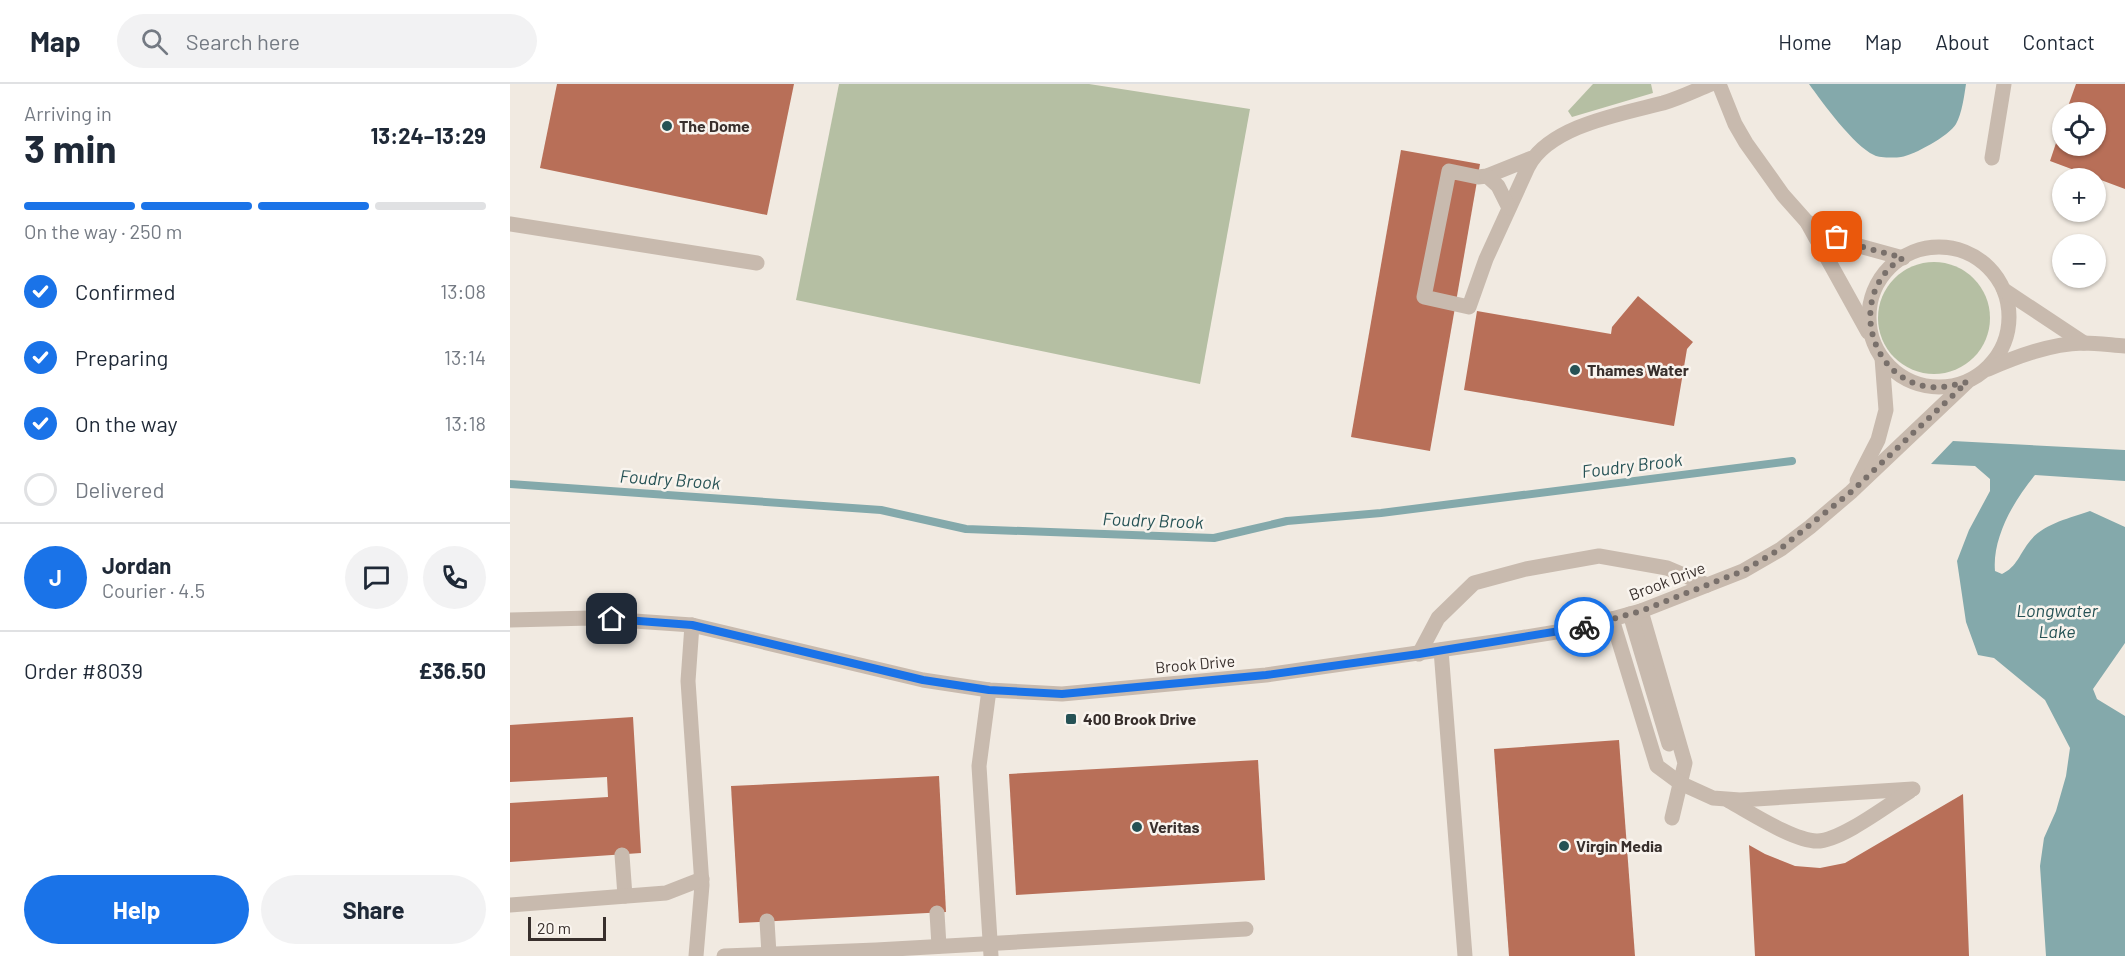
<!DOCTYPE html>
<meta charset="utf-8">
<style>
:root{--surface:#fff;--page:#f2f2f3;--text:#1f2937;--muted:#747a83;--line:#e0e1e3;--accent:#1a73e8}
body{margin:0;font-family:Barlow,sans-serif;background:var(--page);color:var(--text);height:100vh;display:flex;flex-direction:column;font-size:22px;white-space:nowrap}
*{box-sizing:border-box;margin:0}
p{font-size:20px;color:var(--muted)}
.icon{flex:none;width:33px;height:33px;fill:none;stroke:currentColor;stroke-width:2;stroke-linecap:round;stroke-linejoin:round}
.map{position:relative;flex:1;overflow:hidden}
.drawer{display:flex;flex-direction:column;background:var(--surface);width:510px}
.drawer>*{flex:none}
.buttons{position:absolute;left:1542px;top:18px;display:grid;gap:12px}
.buttons a{display:grid;place-items:center;width:54px;height:54px;border-radius:50%;background:var(--surface);box-shadow:0 2px 4px #0004;font-size:30px}
.scale{position:absolute;left:18px;bottom:15px;width:78px;box-sizing:border-box;padding-left:6px;border:3px solid #382f2c;border-top:0;font-size:16px;line-height:21px;white-space:nowrap;color:#382f2c;-webkit-text-stroke:4px #f9f4ee;paint-order:stroke}
.pin{position:absolute;display:grid;place-items:center;width:51px;height:51px;color:#fff;margin:-26px;border-radius:12px;box-shadow:0 3px 9px #0006}
.courier{position:absolute;display:grid;place-items:center;width:60px;height:60px;margin:-30px;border:4px solid #1a73e8;border-radius:50%;background:#fff;color:#222;box-shadow:0 2px 8px #0007}
.overview em{font-style:normal;font-weight:700}
.overview div{display:flex;flex-direction:column-reverse}
.overview{display:flex;align-items:center;justify-content:space-between;height:102px;padding:0 24px}
h1{font-size:39px;font-weight:700;line-height:45px}
.bar{display:grid;grid-template-columns:repeat(4,1fr);gap:9px 6px;align-content:center;height:72px;padding:0 24px}
.bar i{height:8px;border-radius:4px;background:var(--line)}
.bar .on{background:var(--accent)}
.bar p{grid-column:span 4}
.line{display:flex;align-items:center;gap:15px;padding:0 24px;border-top:2px solid var(--line)}
.line div{flex:1}
.round{display:grid;place-items:center;flex:none;width:63px;height:63px;border-radius:32px;background:var(--page)}
ol{padding:0 24px;list-style:none}
li{display:flex;align-items:center;gap:18px;height:66px}
li p{margin-inline-start:auto}
li .icon{padding:6px;border-radius:50%;background:var(--accent);color:#fff;stroke-width:4}
li:last-child{color:var(--muted)}
li i{width:33px;height:33px;border:3px solid var(--line);border-radius:50%}
.primary-button{display:flex;gap:12px;margin-top:auto;padding:12px 24px}
.primary-button a{flex:1;height:69px;border-radius:36px;background:var(--accent);color:#fff;font-size:24px;font-weight:700;line-height:69px;text-align:center}
.primary-button a+a{background:var(--page);color:var(--text)}
header{display:flex;align-items:center;gap:36px;box-sizing:border-box;height:84px;padding:0 30px;background:var(--surface);border-bottom:2px solid var(--line)}
header strong{font-size:28px}
nav{display:flex;gap:33px;margin-inline-start:auto;font-size:21px}
.search{width:420px;height:54px;background:var(--page);display:flex;align-items:center;gap:15px;box-sizing:border-box;padding:0 21px;border-radius:33px;color:var(--muted);font-size:22px}
main{display:flex;flex:1;min-height:0}
.map>svg:first-child{display:block}
.green{fill:#b5bfa3}
.water{fill:#84a9ab}
.lines{fill:none;stroke-linecap:round;stroke-linejoin:round}
.stream{stroke:#84a9ab;stroke-width:8}
.building{fill:#b86f58}
.minor{stroke:#c8baae;stroke-width:15}
.done{stroke:#79706b;stroke-width:6;stroke-dasharray:0 10.8}
.route{stroke:#1a73e8;stroke-width:8}
.poi-dot{fill:#265255;stroke:#f9f4ee;stroke-width:2}
.labels{text-anchor:middle;stroke-width:5;stroke-linejoin:round;paint-order:stroke}
.poi-label{font-size:16px;font-weight:bold;fill:#382f2c;stroke:#f9f4ee;text-anchor:start}
.street-label{font-size:16px;fill:#382f2c;stroke:#f9f4ee}
.water-label{font-size:18px;font-style:italic;fill:#265255;stroke:#f9f4ee}
</style>
<header>
<strong>Map</strong>
<div class="search"><svg class="icon" aria-label="search" viewBox="0 0 24 24"><circle cx="10" cy="10" r="6"/><path d="M15 15l6 6"/></svg>Search here</div>
<nav><a>Home</a><a>Map</a><a>About</a><a>Contact</a></nav>
</header>
<main>
<section class="drawer">
<div class="overview"><div><h1>3 min</h1><p>Arriving in</p></div><em>13:24–13:29</em></div>
<div class="bar"><i class="on"></i><i class="on"></i><i class="on"></i><i></i><p>On the way · 250 m</p></div>
<ol>
<li><svg class="icon" aria-label="check" viewBox="0 0 24 24"><path d="M5 12l5 5 9-10"/></svg>Confirmed<p>13:08</p></li>
<li><svg class="icon" aria-label="check" viewBox="0 0 24 24"><path d="M5 12l5 5 9-10"/></svg>Preparing<p>13:14</p></li>
<li><svg class="icon" aria-label="check" viewBox="0 0 24 24"><path d="M5 12l5 5 9-10"/></svg>On the way<p>13:18</p></li>
<li><i></i>Delivered</li>
</ol>
<div class="line" style="height:108px"><b class="round" style="background:var(--accent);color:#fff">J</b><div><b>Jordan</b><p>Courier · 4.5</p></div><a class="round"><svg class="icon" aria-label="chat" viewBox="0 0 24 24"><path d="M4 5h16v11H9l-5 4z"/></svg></a><a class="round"><svg class="icon" aria-label="phone" viewBox="0 0 24 24"><path d="M5 4h4l2 5-3 2q2 4 5 5l2-3 5 2v4C11 20 4 13 5 4z"/></svg></a></div>
<div class="line" style="height:78px"><div>Order #8039</div><b>£36.50</b></div>
<div class="primary-button"><a>Help</a><a>Share</a></div>
</section>
<div class="map">
<svg width="1615" height="872" viewBox="0 0 1615 872">
<rect width="100%" height="100%" fill="#f1eae1"/>
<g class="green">
<path d="M 329,0 L 579,0 L 740,25 L 690,300 L 286,216 Z"/>
<path d="M 1083,0 L 1141,0 L 1143,9 L 1062,33 L 1058,27 Z"/>
<circle cx="1424" cy="234" r="56"/>
</g>
<g class="water">
<path d="M 1299,0 L 1456,0 C 1454,13 1452,29 1446,40 C 1439,52 1404,71 1391,73 C 1385,74 1369,74 1364,71 C 1344,62 1312,18 1299,0 Z"/>
<path d="M 1443,357 L 1615,366 L 1615,397 L 1525,391 C 1504,416 1482,454 1485,487 L 1492,490 C 1507,483 1510,469 1520,457 C 1533,440 1560,434 1580,427 L 1615,443 L 1615,559 L 1583,605 L 1587,615 L 1615,632 L 1615,872 L 1536,872 L 1530,782 L 1534,754 L 1546,727 L 1556,692 L 1560,664 L 1535,616 L 1484,574 L 1468,571 L 1456,538 L 1447,477 L 1459,446 L 1480,407 L 1480,395 L 1465,382 L 1421,380 Z"/>
</g>
<g class="lines">
<path class="stream" d="M 0,400 L 371,426 L 456,445 L 704,454 L 777,437 L 871,429 L 1282,377"/>
</g>
<g class="building">
<path d="M 47,0 L 284,0 L 257,131 L 30,84 Z"/>
<path d="M 1566,0 L 1615,0 L 1615,105 L 1540,77 L 1552,41 L 1552,62 L 1586,62 L 1586,28 L 1556,28 Z"/>
<path d="M 891,66 L 970,80 L 920,367 L 841,353 Z"/>
<path d="M 1128,212 L 1183,258 L 1177,265 L 1164,342 L 954,306 L 967,227 L 1101,250 L 1102,243 Z"/>
<path d="M 123,633 L 131,769 L 0,778 L 0,719 L 98,713 L 97,693 L 0,698 L 0,641 Z"/>
<path d="M 1109,656 L 1125,872 L 999,872 L 984,665 Z"/>
<path d="M 748,676 L 755,796 L 506,811 L 499,690 Z"/>
<path d="M 429,692 L 436,828 L 229,839 L 221,702 Z"/>
<path d="M 1453,710 L 1459,872 L 1245,872 L 1239,761 L 1255,770 L 1285,782 L 1310,784 L 1335,779 Z"/>
</g>
<g class="lines">
<g class="minor">
<path d="M 1209,0 L 1225,40 L 1236,59 L 1273,111 L 1297,138 L 1358,248"/>
<path d="M 1022,74 L 977,92 L 968,93 L 939,87 L 914,213 L 959,223 L 976,175 L 1018,83 C 1039,42 1111,30 1153,19 C 1170,14 1186,6 1201,0"/>
<path d="M 1482,74 L 1494,0"/>
<path d="M 977,92 L 988,102 L 999,124"/>
<path d="M 1297,138 L 1342,160 L 1393,174"/>
<path d="M 0,140 L 247,179"/>
<circle cx="1429" cy="233" r="70"/>
<path d="M 1494,206 L 1574,259"/>
<path d="M 1478,285 C 1508,272 1540,260 1573,259 C 1587,259 1601,261 1615,262"/>
<path d="M 1347,397 L 1368,356 L 1376,326 L 1372,274"/>
<path d="M 1131,527 L 1175,679 L 1162,734"/>
<path d="M 1120,530 L 1159,660"/>
<path d="M 1102,535 L 1147,682 L 1170,699 L 1203,714 L 1230,716 L 1403,705"/>
<path d="M 0,536 L 81,534 L 182,541 L 413,596 L 479,606 L 552,610 L 756,591 L 991,557 L 1077,543 L 1102,535 L 1131,527 L 1233,487 L 1271,465 L 1300,443 L 1341,408 L 1457,298"/>
<path d="M 182,541 L 178,597 L 192,801 L 186,872"/>
<path d="M 931,566 L 955,872"/>
<path d="M 909,570 L 928,534 L 964,499 L 1016,485 L 1089,472 L 1157,484 L 1197,501"/>
<path d="M 479,606 L 469,682 L 481,872"/>
<path d="M 1219,717 C 1241,729 1284,757 1307,757 C 1331,757 1379,720 1400,707"/>
<path d="M 112,771 L 115,812"/>
<path d="M 0,821 L 156,809 L 192,795"/>
<path d="M 427,829 L 429,862"/>
<path d="M 257,837 L 259,870"/>
<path d="M 214,872 L 366,866 L 736,845"/>
</g>
</g>
<g class="lines">
<path class="done" d="M 1074,543 L 1131,527 L 1197,501 L 1233,487 L 1270,465 L 1341,408 L 1457,298 C 1445,301 1433,304 1420,303 C 1356,295 1338,206 1393,174 L 1342,160 L 1327,153"/>
<path class="route" d="M 102,535 L 182,541 L 413,596 L 479,606 L 552,610 L 756,591 L 909,570 L 1074,543"/>
</g>
<g class="poi-dot">
<circle cx="157" cy="42" r="6"/>
<circle cx="1065" cy="286" r="6"/>
<rect x="555" y="629" width="12" height="12" rx="3"/>
<circle cx="627" cy="743" r="6"/>
<circle cx="1054" cy="762" r="6"/>
</g>
<g class="labels">
<g class="poi-label">
<text x="169" y="48">The Dome</text>
<text x="1077" y="292">Thames Water</text>
<text x="573" y="641">400 Brook Drive</text>
<text x="639" y="749">Veritas</text>
<text x="1066" y="768">Virgin Media</text>
</g>
<g class="street-label">
<text transform="translate(1157 497) rotate(-21)" y="6">Brook Drive</text>
<text transform="translate(685 580) rotate(-5)" y="6">Brook Drive</text>
</g>
<g class="water-label">
<text transform="translate(1122 382) rotate(-7)" y="6">Foudry Brook</text>
<text transform="translate(160 396) rotate(4)" y="6">Foudry Brook</text>
<text transform="translate(643 437) rotate(2)" y="6">Foudry Brook</text>
<text x="1547" y="533">Longwater<tspan x="1547" dy="21">Lake</tspan></text>
</g>
</g>
</svg>
<div class="buttons">
<a><svg class="icon" aria-label="locate" viewBox="0 0 24 24"><circle cx="12" cy="12" r="6"/><path d="M12 2v4M12 18v4M2 12h4M18 12h4"/></svg></a>
<a>+</a>
<a>−</a>
</div>
<div class="scale">20 m</div>
<div class="pin" style="left:1327px;top:153px;background:#ea580c"><svg class="icon" aria-label="bag" viewBox="0 0 24 24"><path d="M5 8h14l-1 12H6zM9 8a3 3 0 0 1 6 0"/></svg></div>
<div class="pin" style="left:102px;top:535px;background:#1f2937"><svg class="icon" aria-label="home" viewBox="0 0 24 24"><path d="M3 11l9-7 9 7M6 9v11h12V9"/></svg></div>
<div class="courier" style="left:1074px;top:543px"><svg class="icon" aria-label="bike" viewBox="0 0 24 24"><circle cx="6" cy="16" r="4"/><circle cx="18" cy="16" r="4"/><path d="M6 16l4-8h5l3 8M10 8l3 8H6M13 5h3"/></svg></div>
</div>
</main>
